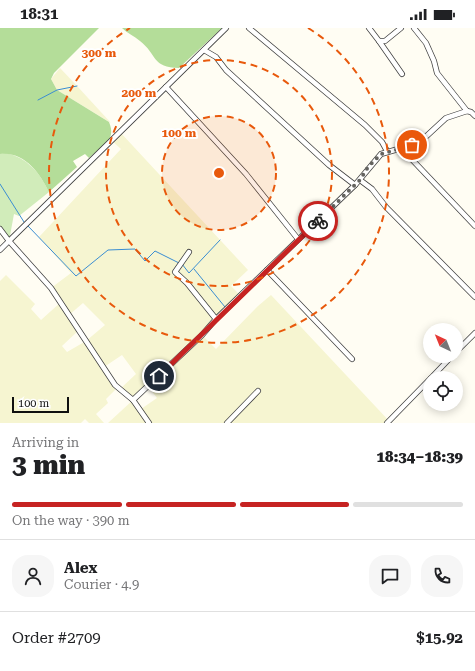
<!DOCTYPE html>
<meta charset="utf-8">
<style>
:root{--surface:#fff;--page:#f6f6f6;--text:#202124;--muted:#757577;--line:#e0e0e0;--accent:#c62322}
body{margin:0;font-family:"Roboto Serif",serif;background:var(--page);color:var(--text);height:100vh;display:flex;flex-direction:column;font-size:15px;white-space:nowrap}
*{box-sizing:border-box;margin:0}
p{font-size:13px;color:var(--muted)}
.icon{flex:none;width:22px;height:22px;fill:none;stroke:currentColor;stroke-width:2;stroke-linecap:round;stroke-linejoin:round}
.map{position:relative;height:395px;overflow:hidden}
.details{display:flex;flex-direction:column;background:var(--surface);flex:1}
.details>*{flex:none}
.needle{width:26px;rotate:317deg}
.tools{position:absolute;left:423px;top:295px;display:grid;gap:8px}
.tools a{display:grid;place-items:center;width:40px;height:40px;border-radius:50%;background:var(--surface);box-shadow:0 2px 10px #0003;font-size:20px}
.scale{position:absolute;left:12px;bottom:10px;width:57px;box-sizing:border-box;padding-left:4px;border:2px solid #101010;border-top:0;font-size:11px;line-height:14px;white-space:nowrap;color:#101010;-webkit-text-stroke:3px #fff;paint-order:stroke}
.pin{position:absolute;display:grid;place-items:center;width:34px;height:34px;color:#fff;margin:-17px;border:2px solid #fff;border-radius:50%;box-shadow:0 1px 4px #0007}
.courier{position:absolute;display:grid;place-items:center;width:40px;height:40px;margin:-20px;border:3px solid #c62322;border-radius:50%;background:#fff;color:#222;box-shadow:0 1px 5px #0007}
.overview em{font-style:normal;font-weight:800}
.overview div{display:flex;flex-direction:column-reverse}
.overview{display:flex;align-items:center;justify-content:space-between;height:68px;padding:0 12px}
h1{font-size:26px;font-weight:800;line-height:30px}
.bar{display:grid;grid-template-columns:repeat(4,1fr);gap:6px 4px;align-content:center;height:48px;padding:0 12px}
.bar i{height:5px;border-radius:3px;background:var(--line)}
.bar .on{background:var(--accent)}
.bar p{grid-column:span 4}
.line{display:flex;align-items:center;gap:10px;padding:0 12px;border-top:1px solid var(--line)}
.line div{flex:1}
.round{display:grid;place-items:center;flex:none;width:42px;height:42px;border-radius:16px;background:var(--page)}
.status{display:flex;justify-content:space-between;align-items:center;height:28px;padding:0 20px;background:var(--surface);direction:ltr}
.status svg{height:11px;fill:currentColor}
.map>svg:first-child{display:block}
.farmland{fill:#f6f5d1;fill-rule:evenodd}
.green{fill:#d1ecba}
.forest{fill:#b4dd99}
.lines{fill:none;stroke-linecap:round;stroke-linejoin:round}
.stream{stroke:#3a8dd2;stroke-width:1}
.minor-casing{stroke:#434343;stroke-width:6}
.minor{stroke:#fff;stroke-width:4.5}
.done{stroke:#64635f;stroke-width:4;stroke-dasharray:0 7.2}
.route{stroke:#c62322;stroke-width:5}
.ring{fill:none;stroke:#e8590c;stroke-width:2;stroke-dasharray:7 5}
.centre{fill:#e8590c;stroke:#fff;stroke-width:2}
.ring-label{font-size:12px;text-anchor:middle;font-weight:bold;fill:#e8590c;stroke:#fff;stroke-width:4;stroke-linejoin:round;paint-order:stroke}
</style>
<div class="status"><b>18:31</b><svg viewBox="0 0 49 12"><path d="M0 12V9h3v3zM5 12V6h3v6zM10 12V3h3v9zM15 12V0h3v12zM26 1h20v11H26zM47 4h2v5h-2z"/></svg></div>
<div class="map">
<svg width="475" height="395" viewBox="0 0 475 395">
<rect width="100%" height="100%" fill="#fffdf3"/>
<g class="farmland">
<path d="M 60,40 L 77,58 L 111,95 L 57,62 L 51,51 Z"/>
<path d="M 120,104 L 248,242 L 231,258 L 241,268 L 202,307 L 216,321 L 258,278 L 271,267 L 391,395 L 108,395 L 133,372 L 120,361 L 136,346 L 122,327 L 104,339 L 118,359 L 106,371 L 108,375 L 96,386 L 104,395 L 89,395 L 85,391 L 81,395 L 0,395 L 0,253 L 6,247 L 35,276 L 31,281 L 41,292 L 61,274 L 51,260 L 71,245 L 39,209 L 121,121 L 112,113 ZM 83,275 L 105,297 L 86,313 L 67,324 L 62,318 L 79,302 L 69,287 ZM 148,358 L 157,370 L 141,381 L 133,371 Z"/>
</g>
<path class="green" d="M 5,125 C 27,129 40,145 49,164 L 19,188 L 14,186 L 9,213 L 0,201 L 0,126 Z"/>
<g class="forest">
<path d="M 0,0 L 99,0 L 54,45 L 51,51 L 57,62 L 109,94 C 117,113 102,118 89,130 L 85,126 L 73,133 L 77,139 L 49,164 C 40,145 24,123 0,126 Z"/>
<path d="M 122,0 L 222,0 L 179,40 C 152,40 157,26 140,13 C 134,8 127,5 122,0 Z"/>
</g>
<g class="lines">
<g class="stream">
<path d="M 38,72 L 57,62 L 77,58"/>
<path d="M 0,156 L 24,194"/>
<path d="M 28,198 L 76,248 L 108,222 L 135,221 L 145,233 L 155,223 L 179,235"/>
<path d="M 182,236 L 189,245 L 220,212"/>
<path d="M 194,241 L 225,279"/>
</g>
<defs>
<g id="minor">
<path d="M 249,0 L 365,97 L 382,114 L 387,123"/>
<path d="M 369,0 L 379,13 L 385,13 L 401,0"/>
<path d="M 414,0 L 426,15 L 434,33 L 437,45 L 467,83"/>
<path d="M 379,13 L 402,46"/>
<path d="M 204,22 L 216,29 L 226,42 L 329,137 L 355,157"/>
<path d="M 166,59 L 246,146 L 298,211"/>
<path d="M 402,121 L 475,198"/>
<path d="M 360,152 L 372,161 L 386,179 L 475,269"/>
<path d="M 0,201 L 9,213 L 226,0"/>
<path d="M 0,222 L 9,213 L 51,260 L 115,357 L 133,372 L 149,395"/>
<path d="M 189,224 L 175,244 L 187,255 L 216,291"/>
<path d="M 267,242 L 352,331"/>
<path d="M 456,324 L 475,305"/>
<path d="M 431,350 L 452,328"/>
<path d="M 133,372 L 202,307 L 216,291 L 355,157 L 381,126 L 419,115 L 446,90 L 467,83 L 471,84 L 475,88"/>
<path d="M 227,395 L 258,363"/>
<path d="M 387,395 L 430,351"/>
</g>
</defs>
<use href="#minor" class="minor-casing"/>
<use href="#minor" class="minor"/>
</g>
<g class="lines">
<path class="done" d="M 318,193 L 360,152 L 368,139 L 381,126 L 412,117"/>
<path class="route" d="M 159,348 L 318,193"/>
</g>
<circle cx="219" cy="145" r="57" fill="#e8590c" fill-opacity=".12"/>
<g class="ring">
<circle cx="219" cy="145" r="57"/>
<circle cx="219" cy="145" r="113"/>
<path d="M308 0A170 170 0 1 1 130 0"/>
</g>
<circle cx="219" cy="145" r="6" class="centre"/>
<g class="ring-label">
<text x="99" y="29">300 m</text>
<text x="139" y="69">200 m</text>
<text x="179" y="109">100 m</text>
</g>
</svg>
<div class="tools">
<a><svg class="needle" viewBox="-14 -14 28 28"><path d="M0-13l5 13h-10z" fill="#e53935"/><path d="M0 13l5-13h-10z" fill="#757577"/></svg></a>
<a><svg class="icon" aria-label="locate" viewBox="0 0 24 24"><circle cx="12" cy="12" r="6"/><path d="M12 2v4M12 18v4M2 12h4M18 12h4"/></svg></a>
</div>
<div class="scale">100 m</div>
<div class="pin" style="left:412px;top:117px;background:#ea580c"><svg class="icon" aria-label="bag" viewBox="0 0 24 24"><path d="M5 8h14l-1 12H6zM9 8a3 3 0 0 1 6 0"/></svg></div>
<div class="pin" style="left:159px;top:348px;background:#1f2937"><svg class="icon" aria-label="home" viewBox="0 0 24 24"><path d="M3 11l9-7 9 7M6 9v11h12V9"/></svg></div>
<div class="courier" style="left:318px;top:193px"><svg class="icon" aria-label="bike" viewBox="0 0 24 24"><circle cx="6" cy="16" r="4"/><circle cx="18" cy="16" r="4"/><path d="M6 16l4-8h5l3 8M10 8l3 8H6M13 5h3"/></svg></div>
</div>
<section class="details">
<div class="overview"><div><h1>3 min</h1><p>Arriving in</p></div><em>18:34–18:39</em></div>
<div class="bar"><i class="on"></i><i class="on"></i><i class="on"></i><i></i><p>On the way · 390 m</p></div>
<div class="line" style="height:72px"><a class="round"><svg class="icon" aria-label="person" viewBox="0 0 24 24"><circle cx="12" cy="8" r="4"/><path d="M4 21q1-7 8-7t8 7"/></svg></a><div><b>Alex</b><p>Courier · 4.9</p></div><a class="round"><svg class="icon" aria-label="chat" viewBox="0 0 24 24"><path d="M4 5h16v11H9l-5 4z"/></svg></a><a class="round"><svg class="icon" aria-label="phone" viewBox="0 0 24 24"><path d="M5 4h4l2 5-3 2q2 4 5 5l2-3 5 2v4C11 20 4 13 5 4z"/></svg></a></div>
<div class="line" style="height:52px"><div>Order #2709</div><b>$15.92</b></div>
</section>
